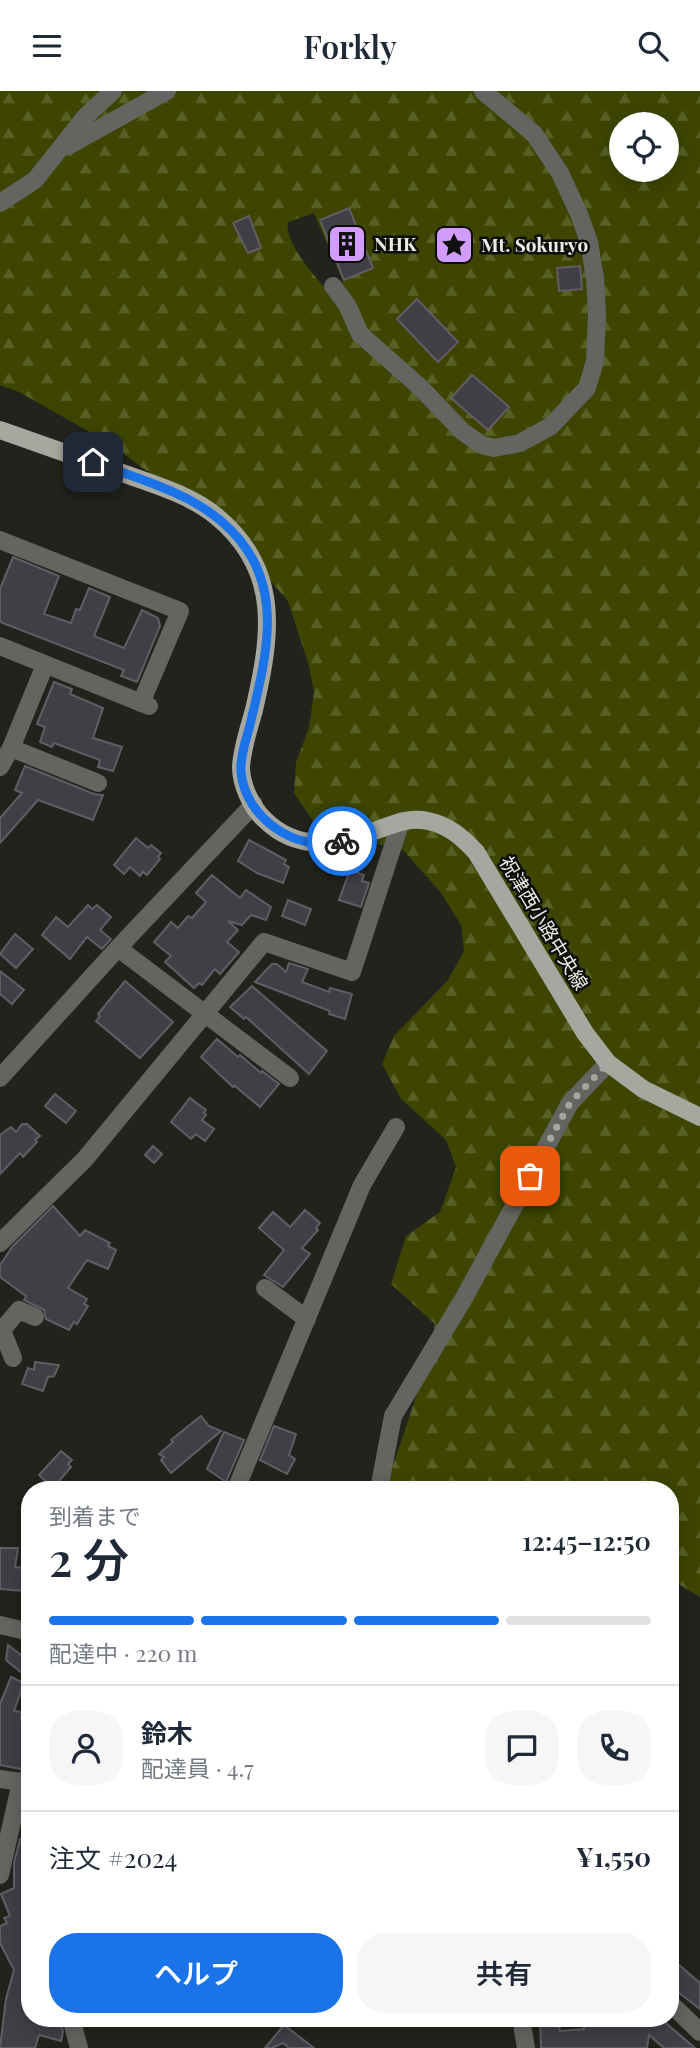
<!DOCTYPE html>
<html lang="ja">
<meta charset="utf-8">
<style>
:root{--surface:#fff;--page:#f6f6f7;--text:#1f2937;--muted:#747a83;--line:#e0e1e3;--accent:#1a73e8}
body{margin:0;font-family:"Playfair Display","Noto Sans JP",serif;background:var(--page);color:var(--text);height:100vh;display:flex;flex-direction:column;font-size:26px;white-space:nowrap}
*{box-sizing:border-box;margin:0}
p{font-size:23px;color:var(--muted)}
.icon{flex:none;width:38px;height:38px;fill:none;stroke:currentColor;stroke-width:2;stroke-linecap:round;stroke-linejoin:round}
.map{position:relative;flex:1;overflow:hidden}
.panel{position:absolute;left:21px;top:1390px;width:658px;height:546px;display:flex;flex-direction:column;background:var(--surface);border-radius:28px;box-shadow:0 4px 18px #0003}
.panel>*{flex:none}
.fabs{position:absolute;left:609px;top:21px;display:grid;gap:14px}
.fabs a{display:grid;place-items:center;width:70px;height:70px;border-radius:50%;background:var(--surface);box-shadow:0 4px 18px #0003;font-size:35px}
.pin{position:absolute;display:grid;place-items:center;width:60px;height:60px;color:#fff;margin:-30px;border-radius:14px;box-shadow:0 4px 10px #0006}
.courier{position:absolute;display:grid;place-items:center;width:70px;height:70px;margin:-35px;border:5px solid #1a73e8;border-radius:50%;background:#fff;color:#222;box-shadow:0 2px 9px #0007}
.head em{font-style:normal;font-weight:600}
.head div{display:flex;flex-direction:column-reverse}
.head{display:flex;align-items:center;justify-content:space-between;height:119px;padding:0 28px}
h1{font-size:46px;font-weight:600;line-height:52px}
.bar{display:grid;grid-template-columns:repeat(4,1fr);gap:10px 7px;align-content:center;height:84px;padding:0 28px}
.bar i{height:9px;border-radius:5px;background:var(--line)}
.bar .selected{background:var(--accent)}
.bar p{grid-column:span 4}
.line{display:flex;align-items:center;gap:18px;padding:0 28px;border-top:2px solid var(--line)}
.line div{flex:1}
.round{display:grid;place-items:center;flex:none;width:74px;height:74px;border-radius:28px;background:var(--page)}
.button{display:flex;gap:14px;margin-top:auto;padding:14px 28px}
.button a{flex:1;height:80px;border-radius:28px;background:var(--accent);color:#fff;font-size:28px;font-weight:600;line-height:80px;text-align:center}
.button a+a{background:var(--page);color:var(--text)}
header{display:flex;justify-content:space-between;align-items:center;height:91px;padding:0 28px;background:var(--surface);font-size:32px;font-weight:600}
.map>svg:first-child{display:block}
.forest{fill:url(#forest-firs);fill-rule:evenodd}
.building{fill:#423e46;stroke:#615d65;stroke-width:2}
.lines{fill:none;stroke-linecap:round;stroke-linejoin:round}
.minor{stroke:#646561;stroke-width:18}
.major{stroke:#a6a8a0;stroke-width:18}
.done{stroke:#a4a6a0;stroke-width:7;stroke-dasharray:0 12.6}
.route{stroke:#1a73e8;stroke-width:9}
.labels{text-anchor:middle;stroke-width:5;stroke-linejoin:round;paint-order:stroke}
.poi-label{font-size:19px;font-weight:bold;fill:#eaece7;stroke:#0c0c09;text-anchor:start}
.street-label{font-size:19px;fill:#eaece7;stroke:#0c0c09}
</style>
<header><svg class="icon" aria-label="menu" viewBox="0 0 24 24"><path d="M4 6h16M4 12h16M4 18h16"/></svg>Forkly<svg class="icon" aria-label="search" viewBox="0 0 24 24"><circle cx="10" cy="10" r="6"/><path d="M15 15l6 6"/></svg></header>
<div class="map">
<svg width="700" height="1957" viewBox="0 0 700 1957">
<defs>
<pattern id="forest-firs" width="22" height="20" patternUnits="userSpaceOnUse" patternTransform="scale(1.75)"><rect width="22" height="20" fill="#3d4500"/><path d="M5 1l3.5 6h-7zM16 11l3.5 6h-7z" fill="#596025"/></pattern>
</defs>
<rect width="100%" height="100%" fill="#22231c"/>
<g class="forest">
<path d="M 0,0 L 700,0 L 700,1506 L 670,1488 L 670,1398 L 385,1398 L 425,1279 L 435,1233 L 391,1193 L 406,1145 L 440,1121 L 456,1076 L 446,1049 L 401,1008 L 382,973 L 394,945 L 448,889 L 464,860 L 461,834 L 441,802 L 402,758 L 341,746 L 313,730 L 294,702 L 296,671 L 309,637 L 314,601 L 309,575 L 288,510 L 244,460 L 192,413 L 106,350 L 19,301 L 0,294 ZM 621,33 L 667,33 L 667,79 L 621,79 ZM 314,122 L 343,190 L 324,196 C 312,181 284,151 288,131 Z"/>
<path d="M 415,1927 L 475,1927 L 476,1936 Z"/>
</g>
<g class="building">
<path d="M 349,117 L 373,177 L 344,189 L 320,129 Z"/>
<path d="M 249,125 L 261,157 L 248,162 L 233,132 Z"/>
<path d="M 580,175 L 582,198 L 559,200 L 557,177 Z"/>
<path d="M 417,208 L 458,251 L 438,271 L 397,228 Z"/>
<path d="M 472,284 L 509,316 L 488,339 L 451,307 Z"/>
<path d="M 13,466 L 59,485 L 44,523 L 71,532 L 76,518 L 80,519 L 89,497 L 110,506 L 94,545 L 124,557 L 142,519 L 158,527 L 160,535 L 137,591 L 121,585 L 124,579 L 0,531 L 0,498 Z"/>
<path d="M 54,591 L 72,598 L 70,603 L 103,617 L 93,647 L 122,656 L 113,680 L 98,676 L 100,669 L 54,652 L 52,656 L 40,651 L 45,636 L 37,633 Z"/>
<path d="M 25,675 L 94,703 L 103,704 L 93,729 L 38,709 L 0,752 L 0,727 L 22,702 L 15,699 Z"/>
<path d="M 136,747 L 148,757 L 151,754 L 161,762 L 158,766 L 160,768 L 147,784 L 143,781 L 140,785 L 130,776 L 124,783 L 114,774 Z"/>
<path d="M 249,749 L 286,769 L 284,773 L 289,776 L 283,792 L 257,782 L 238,770 Z"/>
<path d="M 350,779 L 364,784 L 362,790 L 369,792 L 361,816 L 339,809 Z"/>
<path d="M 212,784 L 240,807 L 246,799 L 271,816 L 266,829 L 251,824 L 242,834 L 228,830 L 238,839 L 227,851 L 239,861 L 220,883 L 215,878 L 202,894 L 199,892 L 194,897 L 165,871 L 171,865 L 154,851 L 171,831 L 178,837 L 188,825 L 192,827 L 206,811 L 196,802 Z"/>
<path d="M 288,809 L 311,818 L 305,834 L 282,825 Z"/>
<path d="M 88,814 L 92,818 L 97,814 L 111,826 L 100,839 L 111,848 L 102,858 L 87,846 L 70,868 L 42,844 L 56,826 L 68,836 Z"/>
<path d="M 15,843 L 33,858 L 16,877 L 0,863 Z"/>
<path d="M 289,872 L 308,878 L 302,891 L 329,901 L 330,897 L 352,903 L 345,928 L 329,923 L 330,920 L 255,891 L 272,873 L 277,873 L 286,881 Z"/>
<path d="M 0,880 L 24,899 L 12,913 L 0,903 Z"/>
<path d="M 125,890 L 173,931 L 140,967 L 96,930 L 100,925 L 98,923 Z"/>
<path d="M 252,895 L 327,960 L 309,983 L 246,926 L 244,928 L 230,916 Z"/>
<path d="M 217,948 L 238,966 L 240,964 L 261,982 L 262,980 L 279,993 L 260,1016 L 235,995 L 233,996 L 201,966 Z"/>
<path d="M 55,1003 L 76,1020 L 66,1032 L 45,1015 Z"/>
<path d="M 190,1007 L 206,1019 L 204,1022 L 206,1024 L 202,1029 L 214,1038 L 205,1050 L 196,1043 L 191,1048 L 171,1031 Z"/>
<path d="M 22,1033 L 27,1033 L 40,1045 L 35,1049 L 37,1051 L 23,1066 L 20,1062 L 0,1083 L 0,1044 L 11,1036 L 16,1041 Z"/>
<path d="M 153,1055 L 162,1063 L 154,1072 L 145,1064 Z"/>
<path d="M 53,1115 L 80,1145 L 85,1139 L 110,1152 L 108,1155 L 116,1159 L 108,1178 L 87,1169 L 68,1197 L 87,1208 L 84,1213 L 88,1215 L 77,1233 L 74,1231 L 69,1239 L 46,1228 L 44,1219 L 24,1209 L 26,1205 L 0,1186 L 0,1174 L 13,1155 Z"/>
<path d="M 305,1119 L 320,1132 L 316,1137 L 318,1139 L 302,1157 L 310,1163 L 283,1196 L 264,1184 L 284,1159 L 259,1137 L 273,1121 L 290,1136 Z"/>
<path d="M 35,1271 L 59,1274 L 54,1285 L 48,1286 L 43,1300 L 22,1293 L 28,1277 L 34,1279 Z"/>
<path d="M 201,1325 L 209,1335 L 221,1340 L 171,1382 L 161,1369 L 164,1366 L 159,1363 L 173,1351 L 171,1349 Z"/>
<path d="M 274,1335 L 296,1343 L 289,1364 L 295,1368 L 287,1383 L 260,1369 Z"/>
<path d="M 224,1341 L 244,1349 L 226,1391 L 207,1378 Z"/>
<path d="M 61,1360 L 72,1369 L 68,1373 L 71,1376 L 53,1397 L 39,1384 Z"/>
<path d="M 0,1457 L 18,1457 L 15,1476 L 25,1477 L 23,1500 L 0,1498 Z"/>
<path d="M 8,1554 L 30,1571 L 22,1582 L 6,1569 Z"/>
<path d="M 11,1586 L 24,1592 L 14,1620 L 22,1621 L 21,1629 L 30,1626 L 30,1674 L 20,1678 L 0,1674 L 0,1613 Z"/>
<path d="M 20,1748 L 30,1750 L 30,1927 L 51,1927 L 49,1933 L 62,1936 L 63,1941 L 61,1950 L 39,1944 L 35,1957 L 0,1957 L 6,1908 L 14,1879 L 0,1852 L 0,1835 L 7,1832 L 4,1827 L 10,1825 L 1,1803 L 14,1797 L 14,1772 Z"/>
<path d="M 678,1873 L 700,1892 L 700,1918 L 670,1895 L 670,1883 Z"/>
<path d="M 540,1927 L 558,1927 L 560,1940 L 584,1938 L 584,1927 L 660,1927 L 695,1957 L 664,1957 L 649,1944 L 647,1957 L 541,1957 Z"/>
<path d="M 284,1934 L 314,1957 L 289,1957 L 283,1952 L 272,1957 L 265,1957 Z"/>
</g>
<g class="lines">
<g class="minor">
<path d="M 68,55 L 167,0"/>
<path d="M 0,112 L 35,89 L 85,26 L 113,0"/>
<path d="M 333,195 L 347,214 L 360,243 L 421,297 L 463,341 L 482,354 L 494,357 L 520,352 L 551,335 L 587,297 L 595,270 L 597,223 L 595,187 L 589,151 L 579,123 L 560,82 L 534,43 L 483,0"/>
<path d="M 0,449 L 180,520 L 141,612"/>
<path d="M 0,555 L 149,615"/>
<path d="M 11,657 L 98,692"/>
<path d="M 0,676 L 11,657 L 45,574"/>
<path d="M 118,857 L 290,987"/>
<path d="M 0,987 L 118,857 L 254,713"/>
<path d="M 0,1152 L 85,1068 L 264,851 L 352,881 L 401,730"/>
<path d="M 265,1197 L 307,1228"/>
<path d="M 13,1267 L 2,1239 L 19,1219 L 35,1226"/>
<path d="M 236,1398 L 362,1094 L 396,1036"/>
<path d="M 379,1398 L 393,1325 L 464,1207 L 570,1012 L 608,972"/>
<path d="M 0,1534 L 30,1541"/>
<path d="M 0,1688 L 21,1691 L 30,1685"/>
<path d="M 0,1784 L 21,1691"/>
<path d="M 670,1912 L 700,1941"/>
<path d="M 71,1927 L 79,1957"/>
<path d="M 521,1927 L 526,1957"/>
</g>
<path class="major" d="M 0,339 C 42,354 83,368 125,383 C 156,394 190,404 216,425 C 282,479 271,545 254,619 C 249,637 242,657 241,676 C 241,693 251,716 264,728 C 298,762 336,753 377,739 C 394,733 409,726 428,730 C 448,734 462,746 476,761 L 585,942 L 608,972 L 643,998 L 700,1026"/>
</g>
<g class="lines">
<path class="done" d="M 342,750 C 380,739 419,717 456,742 C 464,746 470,754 476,761 L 585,942 L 608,972 L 570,1012 L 530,1085"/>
<path class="route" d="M 93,371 C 148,391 213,407 247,459 C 283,512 263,577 250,634 C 246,649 240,665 241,681 C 245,727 297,763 342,750"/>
</g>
<defs>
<symbol id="building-square" viewBox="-11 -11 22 22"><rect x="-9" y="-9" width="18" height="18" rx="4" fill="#d29cfd" stroke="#0c0c09"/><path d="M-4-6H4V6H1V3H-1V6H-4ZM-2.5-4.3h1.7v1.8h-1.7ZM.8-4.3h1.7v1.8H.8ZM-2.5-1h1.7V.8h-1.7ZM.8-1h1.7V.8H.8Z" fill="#111"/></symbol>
<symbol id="sight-square" viewBox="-11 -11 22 22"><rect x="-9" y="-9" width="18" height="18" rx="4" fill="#d29cfd" stroke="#0c0c09"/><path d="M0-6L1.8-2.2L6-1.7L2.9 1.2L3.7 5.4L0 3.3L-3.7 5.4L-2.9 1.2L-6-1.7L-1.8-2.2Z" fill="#111"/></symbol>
</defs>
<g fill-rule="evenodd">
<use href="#building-square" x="325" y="131" width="44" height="44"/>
<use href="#sight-square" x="432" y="132" width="44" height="44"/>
</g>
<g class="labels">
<g class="poi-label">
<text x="374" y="160">NHK</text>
<text x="481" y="161">Mt. Sokuryo</text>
</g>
<g class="street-label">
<text transform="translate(544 832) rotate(59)" y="7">祝津西小路中央線</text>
</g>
</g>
</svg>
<div class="fabs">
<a><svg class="icon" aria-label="locate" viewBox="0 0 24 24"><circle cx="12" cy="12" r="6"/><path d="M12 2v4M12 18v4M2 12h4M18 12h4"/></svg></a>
</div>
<div class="pin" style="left:530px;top:1085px;background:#ea580c"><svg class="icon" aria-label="bag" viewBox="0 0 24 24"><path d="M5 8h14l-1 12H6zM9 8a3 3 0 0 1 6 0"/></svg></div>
<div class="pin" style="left:93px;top:371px;background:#1f2937"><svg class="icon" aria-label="home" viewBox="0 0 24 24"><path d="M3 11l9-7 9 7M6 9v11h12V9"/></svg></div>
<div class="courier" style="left:342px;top:750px"><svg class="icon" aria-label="bike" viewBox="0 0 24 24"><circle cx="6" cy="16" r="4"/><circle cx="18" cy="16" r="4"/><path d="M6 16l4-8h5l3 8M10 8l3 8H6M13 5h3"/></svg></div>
<section class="panel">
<div class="head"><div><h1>2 分</h1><p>到着まで</p></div><em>12:45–12:50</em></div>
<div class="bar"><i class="selected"></i><i class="selected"></i><i class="selected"></i><i></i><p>配達中 · 220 m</p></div>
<div class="line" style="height:126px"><a class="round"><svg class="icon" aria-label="person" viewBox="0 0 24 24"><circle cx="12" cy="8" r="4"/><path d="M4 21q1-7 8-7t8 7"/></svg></a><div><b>鈴木</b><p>配達員 · 4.7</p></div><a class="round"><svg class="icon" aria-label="chat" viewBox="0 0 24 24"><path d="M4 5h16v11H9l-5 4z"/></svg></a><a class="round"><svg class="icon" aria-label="phone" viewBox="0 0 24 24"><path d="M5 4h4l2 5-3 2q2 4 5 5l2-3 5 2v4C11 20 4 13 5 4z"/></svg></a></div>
<div class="line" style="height:91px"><div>注文 #2024</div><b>¥1,550</b></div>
<div class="button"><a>ヘルプ</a><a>共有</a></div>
</section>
</div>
